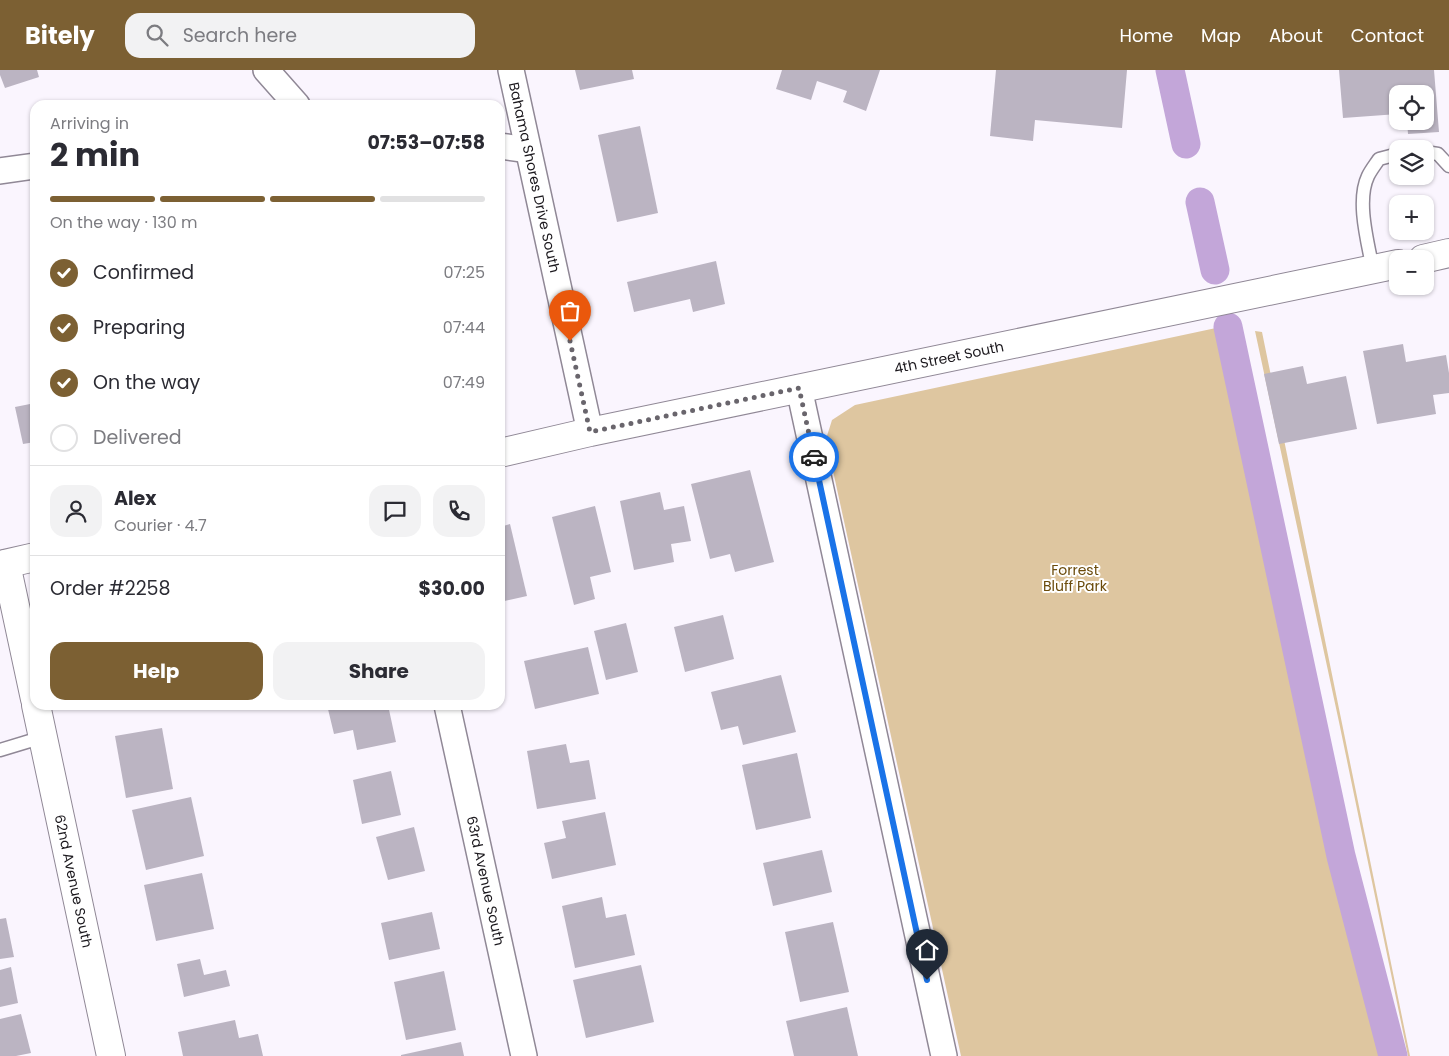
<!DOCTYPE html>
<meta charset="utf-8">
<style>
:root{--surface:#fff;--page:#f2f2f3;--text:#2b2b33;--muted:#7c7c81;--line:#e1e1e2;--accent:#7c6033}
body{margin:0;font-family:Poppins,sans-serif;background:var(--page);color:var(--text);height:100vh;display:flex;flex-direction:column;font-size:19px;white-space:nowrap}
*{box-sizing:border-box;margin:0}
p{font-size:16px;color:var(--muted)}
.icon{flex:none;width:28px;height:28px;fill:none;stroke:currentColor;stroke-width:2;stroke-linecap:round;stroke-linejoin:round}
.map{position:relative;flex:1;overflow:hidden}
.sheet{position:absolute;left:30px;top:30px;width:475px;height:610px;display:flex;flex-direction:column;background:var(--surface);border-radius:15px;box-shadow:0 1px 4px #0004}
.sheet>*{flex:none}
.controls{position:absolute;left:1389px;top:15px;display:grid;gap:10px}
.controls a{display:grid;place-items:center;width:45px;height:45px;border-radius:10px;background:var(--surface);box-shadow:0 1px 4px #0004;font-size:25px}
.pin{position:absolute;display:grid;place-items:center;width:42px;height:42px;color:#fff;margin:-51px -21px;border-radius:50% 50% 50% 0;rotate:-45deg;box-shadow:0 0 5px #0007}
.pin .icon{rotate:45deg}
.courier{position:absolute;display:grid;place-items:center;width:50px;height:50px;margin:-25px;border:4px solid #1a73e8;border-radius:50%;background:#fff;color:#222;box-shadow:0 1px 6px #0007}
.overview em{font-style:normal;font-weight:700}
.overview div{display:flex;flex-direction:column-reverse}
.overview{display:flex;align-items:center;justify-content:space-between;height:85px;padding:0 20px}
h1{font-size:32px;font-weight:700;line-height:38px}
.bar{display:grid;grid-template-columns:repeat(4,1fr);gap:8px 5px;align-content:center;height:60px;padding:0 20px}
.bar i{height:6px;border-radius:4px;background:var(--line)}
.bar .selected{background:var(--accent)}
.bar p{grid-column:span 4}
.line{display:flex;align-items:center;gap:12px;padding:0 20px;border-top:1px solid var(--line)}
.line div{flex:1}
.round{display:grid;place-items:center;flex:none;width:52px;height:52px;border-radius:15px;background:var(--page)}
ol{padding:0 20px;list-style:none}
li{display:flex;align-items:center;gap:15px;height:55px}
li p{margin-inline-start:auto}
li .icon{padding:5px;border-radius:50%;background:var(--accent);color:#fff;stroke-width:4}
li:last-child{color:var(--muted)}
li i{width:28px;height:28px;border:2px solid var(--line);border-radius:50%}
.button{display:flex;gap:10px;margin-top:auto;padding:10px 20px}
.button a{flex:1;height:58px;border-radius:15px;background:var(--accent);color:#fff;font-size:20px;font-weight:700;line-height:58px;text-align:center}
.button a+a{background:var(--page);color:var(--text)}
header{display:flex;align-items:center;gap:30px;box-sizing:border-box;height:70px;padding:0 25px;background:var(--accent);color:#fff}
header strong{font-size:24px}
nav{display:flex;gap:28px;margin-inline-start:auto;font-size:18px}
.search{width:350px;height:45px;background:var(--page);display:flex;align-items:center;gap:12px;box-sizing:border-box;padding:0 18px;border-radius:15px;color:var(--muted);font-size:19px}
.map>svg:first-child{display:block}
.green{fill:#dec6a0}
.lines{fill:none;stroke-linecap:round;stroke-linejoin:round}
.canal{stroke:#c3a6d9;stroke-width:29}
.building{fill:#bbb4c2}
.service-casing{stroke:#908896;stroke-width:15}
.minor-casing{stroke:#908896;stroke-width:28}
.tertiary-casing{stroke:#908896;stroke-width:30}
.service{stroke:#fff;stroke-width:12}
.minor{stroke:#fff;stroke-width:25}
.tertiary{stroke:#fff;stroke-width:28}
.done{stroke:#69656c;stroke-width:5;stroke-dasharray:0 9}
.route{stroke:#1a73e8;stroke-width:6}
.labels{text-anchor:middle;stroke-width:4;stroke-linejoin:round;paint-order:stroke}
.street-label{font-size:14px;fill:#1b181d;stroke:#fff}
.park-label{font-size:14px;fill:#6b4b0b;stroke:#fff}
</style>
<header>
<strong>Bitely</strong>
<div class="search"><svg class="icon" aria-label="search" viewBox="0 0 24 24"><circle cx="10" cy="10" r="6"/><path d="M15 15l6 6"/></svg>Search here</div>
<nav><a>Home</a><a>Map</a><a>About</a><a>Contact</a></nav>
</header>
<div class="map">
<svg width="1449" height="986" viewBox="0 0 1449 986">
<rect width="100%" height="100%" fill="#faf5fe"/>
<g class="green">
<path d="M 1216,258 L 1242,265 L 1394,986 L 961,986 L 826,369 L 832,350 L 855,335 Z"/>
<path d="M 1255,261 L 1262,262 L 1410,986 L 1408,986 L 1339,652 Z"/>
</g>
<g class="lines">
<g class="canal">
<path d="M 1170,0 L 1186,74"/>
<path d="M 1200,132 L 1215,200"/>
<path d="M 1228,257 L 1341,786 L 1393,986"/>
</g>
</g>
<g class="building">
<path d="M 0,0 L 37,0 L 39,7 L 5,18 L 0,5 Z"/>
<path d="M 575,0 L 632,0 L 634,9 L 580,20 Z"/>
<path d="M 782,0 L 880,0 L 866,41 L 843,32 L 847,21 L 817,11 L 811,30 L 776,19 Z"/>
<path d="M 996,0 L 1127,0 L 1122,58 L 1035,50 L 1033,71 L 990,66 Z"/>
<path d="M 1339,0 L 1434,0 L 1439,62 L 1408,64 L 1407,51 L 1425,51 L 1425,24 L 1398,24 L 1398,44 L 1343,48 Z"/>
<path d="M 640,56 L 658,143 L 617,152 L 598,65 Z"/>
<path d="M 716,191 L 725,234 L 693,242 L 690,229 L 634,242 L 627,212 Z"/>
<path d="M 1403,274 L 1406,292 L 1446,285 L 1449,303 L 1449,323 L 1433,325 L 1436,344 L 1377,354 L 1363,281 Z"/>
<path d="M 1303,296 L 1307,314 L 1346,306 L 1357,359 L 1279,374 L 1264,304 Z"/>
<path d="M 35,333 L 35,372 L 23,374 L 15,337 Z"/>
<path d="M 750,400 L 774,492 L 735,502 L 730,484 L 710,489 L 691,414 Z"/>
<path d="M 660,422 L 664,440 L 684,436 L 691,471 L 671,474 L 674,492 L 634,500 L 620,431 Z"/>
<path d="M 595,436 L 611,502 L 590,507 L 595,529 L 574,535 L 552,447 Z"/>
<path d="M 510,454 L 527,526 L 500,532 L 500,457 Z"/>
<path d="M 723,545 L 734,589 L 685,602 L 674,557 Z"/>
<path d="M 626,553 L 638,602 L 606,610 L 594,561 Z"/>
<path d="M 588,577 L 599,624 L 535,639 L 524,591 Z"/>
<path d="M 781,605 L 796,662 L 743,675 L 738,656 L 721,660 L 711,622 Z"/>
<path d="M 327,635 L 388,635 L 396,672 L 357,680 L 353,660 L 334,664 Z"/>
<path d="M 162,658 L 173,719 L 126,728 L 115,666 Z"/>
<path d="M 566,674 L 570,693 L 589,690 L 596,729 L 537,739 L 527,681 Z"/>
<path d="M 797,683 L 811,748 L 756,760 L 742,695 Z"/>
<path d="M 391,701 L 401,745 L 362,754 L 353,710 Z"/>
<path d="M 191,727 L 204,786 L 146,800 L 132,740 Z"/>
<path d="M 605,742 L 616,795 L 552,809 L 544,773 L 566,768 L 562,751 Z"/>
<path d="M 414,757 L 425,801 L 388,810 L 376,767 Z"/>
<path d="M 822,780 L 832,822 L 773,836 L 763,793 Z"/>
<path d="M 202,803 L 214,859 L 156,871 L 144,815 Z"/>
<path d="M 602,827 L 606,848 L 626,844 L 635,885 L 575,898 L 562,836 Z"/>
<path d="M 432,842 L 440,879 L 389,890 L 381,853 Z"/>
<path d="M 6,848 L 14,887 L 0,889 L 0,849 Z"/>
<path d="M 833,852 L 849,922 L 800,932 L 785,862 Z"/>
<path d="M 200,889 L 204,905 L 226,900 L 230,916 L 184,927 L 177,894 Z"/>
<path d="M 641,895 L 654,952 L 586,968 L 573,910 Z"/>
<path d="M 11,897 L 18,933 L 0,937 L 0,900 Z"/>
<path d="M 444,901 L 456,960 L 406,970 L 394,912 Z"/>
<path d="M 847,937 L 858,986 L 794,986 L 786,951 Z"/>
<path d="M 21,944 L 31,983 L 16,986 L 0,986 L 0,949 Z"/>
<path d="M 235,950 L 239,968 L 258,964 L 263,986 L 183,986 L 178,962 Z"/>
<path d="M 461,972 L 464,986 L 401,986 L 401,985 Z"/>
</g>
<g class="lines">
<defs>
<g id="service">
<path d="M 1425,82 L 1438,84 L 1449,96"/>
<path d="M 1373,200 C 1368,173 1356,131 1368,106 C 1371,100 1375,95 1379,89 L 1398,84"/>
<path d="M 0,680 L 43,667"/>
</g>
<g id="minor">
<path d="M 266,0 L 297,35"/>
<path id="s1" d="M 511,0 L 590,362"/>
<path d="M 500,76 L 528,80"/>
<path d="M 0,101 L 35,96"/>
<path d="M 799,318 L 944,986"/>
<path id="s2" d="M 447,635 L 524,986"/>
</g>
<g id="tertiary">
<path d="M 1423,189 L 1449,183"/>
<path id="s3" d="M 500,383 L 590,362 L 1398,194"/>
<path d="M 6,494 L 35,629"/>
<path d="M 0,495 L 35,487"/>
<path id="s4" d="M 36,635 L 111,986"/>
</g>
</defs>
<use href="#service" class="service-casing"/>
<use href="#minor" class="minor-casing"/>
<use href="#tertiary" class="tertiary-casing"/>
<use href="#service" class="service"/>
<use href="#minor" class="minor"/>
<use href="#tertiary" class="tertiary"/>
</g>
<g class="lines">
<path class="done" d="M 570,271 L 590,362 L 799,318 L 814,387"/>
<path class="route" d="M 814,387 L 927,910"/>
</g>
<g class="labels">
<g class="street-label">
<text dy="5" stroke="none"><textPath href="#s1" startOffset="110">Bahama Shores Drive South</textPath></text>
<text dy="5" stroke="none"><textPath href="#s3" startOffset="459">4th Street South</textPath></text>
<text dy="5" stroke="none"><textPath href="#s2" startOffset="180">63rd Avenue South</textPath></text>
<text dy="5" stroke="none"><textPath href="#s4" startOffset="180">62nd Avenue South</textPath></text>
</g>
<g class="park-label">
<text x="1075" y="505">Forrest<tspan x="1075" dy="16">Bluff Park</tspan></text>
</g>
</g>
</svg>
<div class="controls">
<a><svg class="icon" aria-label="locate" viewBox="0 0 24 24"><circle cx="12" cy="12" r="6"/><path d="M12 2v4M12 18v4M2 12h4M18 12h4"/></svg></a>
<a><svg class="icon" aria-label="layers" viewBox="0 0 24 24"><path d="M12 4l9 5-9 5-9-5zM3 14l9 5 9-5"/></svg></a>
<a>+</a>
<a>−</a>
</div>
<div class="pin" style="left:570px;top:271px;background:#ea580c"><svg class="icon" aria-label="bag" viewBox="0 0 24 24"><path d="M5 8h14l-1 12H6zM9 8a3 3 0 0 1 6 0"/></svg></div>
<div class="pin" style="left:927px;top:910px;background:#1f2937"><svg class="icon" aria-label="home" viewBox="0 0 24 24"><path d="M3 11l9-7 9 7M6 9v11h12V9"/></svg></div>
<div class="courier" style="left:814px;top:387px"><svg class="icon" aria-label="car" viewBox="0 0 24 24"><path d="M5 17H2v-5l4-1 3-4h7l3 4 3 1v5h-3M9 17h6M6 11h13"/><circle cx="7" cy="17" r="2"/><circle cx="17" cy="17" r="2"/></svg></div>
<section class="sheet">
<div class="overview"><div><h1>2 min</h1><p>Arriving in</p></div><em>07:53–07:58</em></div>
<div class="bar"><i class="selected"></i><i class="selected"></i><i class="selected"></i><i></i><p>On the way · 130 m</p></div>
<ol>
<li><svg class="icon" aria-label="check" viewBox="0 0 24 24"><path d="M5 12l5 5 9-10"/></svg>Confirmed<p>07:25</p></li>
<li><svg class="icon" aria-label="check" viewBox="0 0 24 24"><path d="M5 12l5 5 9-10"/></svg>Preparing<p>07:44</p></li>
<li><svg class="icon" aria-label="check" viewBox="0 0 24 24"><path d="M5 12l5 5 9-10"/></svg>On the way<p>07:49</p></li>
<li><i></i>Delivered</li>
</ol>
<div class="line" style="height:90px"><a class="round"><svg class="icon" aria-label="person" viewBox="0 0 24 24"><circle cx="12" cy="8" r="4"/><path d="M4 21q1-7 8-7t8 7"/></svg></a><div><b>Alex</b><p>Courier · 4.7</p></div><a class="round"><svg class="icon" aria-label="chat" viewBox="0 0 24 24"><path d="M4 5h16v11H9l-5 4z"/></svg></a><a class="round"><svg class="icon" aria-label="phone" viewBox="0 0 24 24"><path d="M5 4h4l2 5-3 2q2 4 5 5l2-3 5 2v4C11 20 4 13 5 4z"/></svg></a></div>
<div class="line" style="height:65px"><div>Order #2258</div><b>$30.00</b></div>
<div class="button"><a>Help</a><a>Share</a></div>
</section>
</div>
